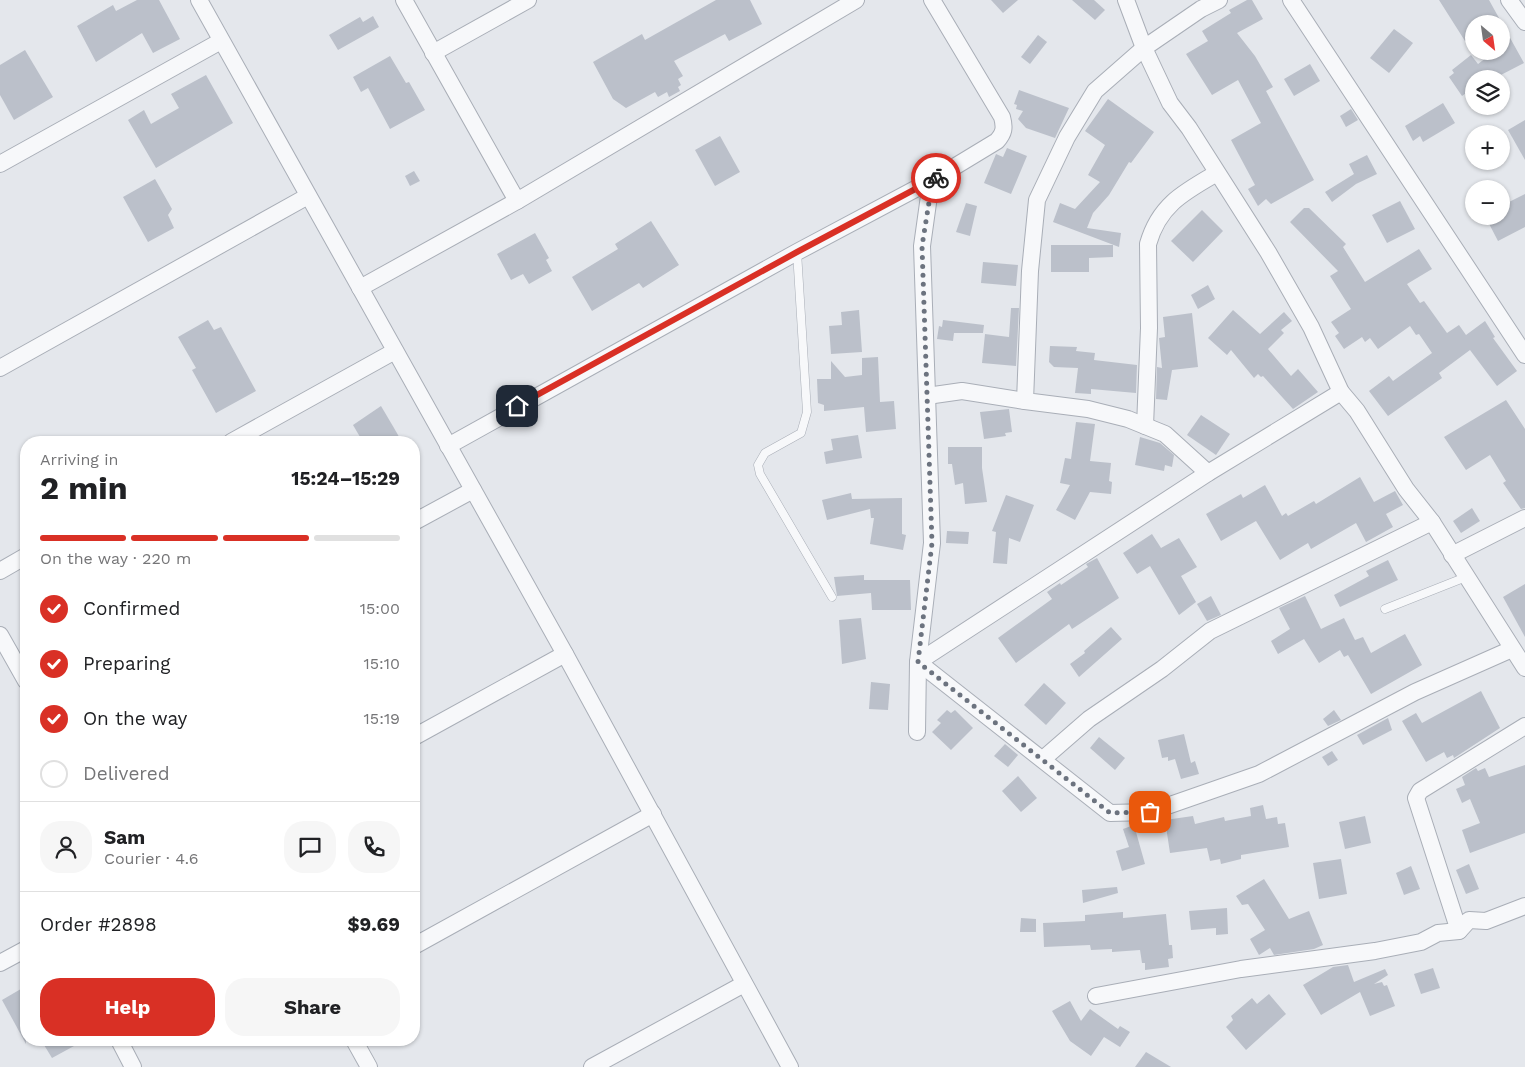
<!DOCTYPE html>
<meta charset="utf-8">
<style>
:root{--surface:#fff;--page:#f6f6f6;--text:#202124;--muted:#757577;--line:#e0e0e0;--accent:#d93025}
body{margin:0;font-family:"Work Sans",sans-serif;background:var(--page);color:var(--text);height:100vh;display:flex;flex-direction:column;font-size:19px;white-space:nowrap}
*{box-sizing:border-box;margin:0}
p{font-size:16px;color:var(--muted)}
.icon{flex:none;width:28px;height:28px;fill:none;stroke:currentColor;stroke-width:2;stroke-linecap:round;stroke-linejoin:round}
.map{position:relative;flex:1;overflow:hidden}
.sheet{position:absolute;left:20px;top:436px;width:400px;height:610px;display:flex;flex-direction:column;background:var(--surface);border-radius:20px;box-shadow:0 1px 4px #0004}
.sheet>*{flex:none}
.needle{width:32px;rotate:151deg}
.controls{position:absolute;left:1465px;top:15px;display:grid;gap:10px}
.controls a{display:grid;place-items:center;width:45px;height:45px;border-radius:50%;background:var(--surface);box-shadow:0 1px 4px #0004;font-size:25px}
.pin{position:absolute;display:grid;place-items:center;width:42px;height:42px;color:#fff;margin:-21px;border-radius:10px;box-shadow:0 2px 8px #0006}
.courier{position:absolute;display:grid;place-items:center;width:50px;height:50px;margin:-25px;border:4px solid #d93025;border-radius:50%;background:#fff;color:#222;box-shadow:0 1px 6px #0007}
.headline em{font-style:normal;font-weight:700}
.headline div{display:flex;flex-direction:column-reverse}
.headline{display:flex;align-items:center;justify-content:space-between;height:85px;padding:0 20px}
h1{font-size:32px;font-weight:700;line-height:38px}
.bar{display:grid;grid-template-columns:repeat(4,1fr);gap:8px 5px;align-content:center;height:60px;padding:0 20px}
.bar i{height:6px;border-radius:4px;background:var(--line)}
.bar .selected{background:var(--accent)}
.bar p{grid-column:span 4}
.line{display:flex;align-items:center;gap:12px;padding:0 20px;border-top:1px solid var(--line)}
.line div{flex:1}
.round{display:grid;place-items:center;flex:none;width:52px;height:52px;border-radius:20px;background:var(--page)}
ol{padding:0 20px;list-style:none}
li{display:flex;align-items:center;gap:15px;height:55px}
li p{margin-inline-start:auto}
li .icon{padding:5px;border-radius:50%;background:var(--accent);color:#fff;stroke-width:4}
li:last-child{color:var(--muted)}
li i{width:28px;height:28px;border:2px solid var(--line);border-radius:50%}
.primary-button{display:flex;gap:10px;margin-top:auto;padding:10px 20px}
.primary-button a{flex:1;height:58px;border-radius:20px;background:var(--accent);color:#fff;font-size:20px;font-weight:700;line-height:58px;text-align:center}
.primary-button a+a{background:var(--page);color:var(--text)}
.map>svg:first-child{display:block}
.building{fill:#bbc0ca}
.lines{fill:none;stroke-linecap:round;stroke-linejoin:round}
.lane-casing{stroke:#a9aeb7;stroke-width:9}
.street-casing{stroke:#a9aeb7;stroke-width:18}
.lane{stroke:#f7f8fa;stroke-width:8}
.street{stroke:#f7f8fa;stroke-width:16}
.done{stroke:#6c737f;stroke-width:5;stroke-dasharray:0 9}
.route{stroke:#d93025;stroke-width:6}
</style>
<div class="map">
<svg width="1525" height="1067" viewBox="0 0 1525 1067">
<rect width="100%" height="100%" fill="#e4e7ec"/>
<g class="building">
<path d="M 137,0 L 159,0 L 180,39 L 153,53 L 142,33 L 96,62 L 77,26 L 113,5 L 116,11 Z"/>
<path d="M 716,0 L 750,0 L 762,24 L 729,41 L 725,34 L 674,61 L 683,76 L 678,79 L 681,85 L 678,87 L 680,91 L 669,97 L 667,92 L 658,97 L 655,92 L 626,108 L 613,99 L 593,62 L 642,34 L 645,40 Z"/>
<path d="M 991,0 L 1018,0 L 1003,13 Z"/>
<path d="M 1072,0 L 1094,0 L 1105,10 L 1095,20 Z"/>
<path d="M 1247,0 L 1252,0 L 1263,19 L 1237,33 L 1255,56 L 1273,87 L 1266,91 L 1314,180 L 1271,204 L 1266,199 L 1258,206 L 1248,189 L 1255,185 L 1231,140 L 1261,123 L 1238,80 L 1212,95 L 1186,54 L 1208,41 L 1202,31 L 1231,13 L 1229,10 Z"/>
<path d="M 1439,0 L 1489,0 L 1524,63 L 1495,78 L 1491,73 L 1484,79 L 1474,79 L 1474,87 L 1462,96 L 1449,77 L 1454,73 L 1452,70 L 1471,55 L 1478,64 L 1495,51 L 1501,51 L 1501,24 L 1474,24 L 1474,35 L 1465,41 Z"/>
<path d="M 373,16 L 379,27 L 338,50 L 329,35 L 360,17 L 363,22 Z"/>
<path d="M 1394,29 L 1413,43 L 1389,73 L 1370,58 Z"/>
<path d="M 1038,35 L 1047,42 L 1030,64 L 1021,57 Z"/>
<path d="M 25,50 L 53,97 L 14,120 L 0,95 L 0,65 Z"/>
<path d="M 390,56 L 406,83 L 409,82 L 425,110 L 390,129 L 368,88 L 361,92 L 353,77 Z"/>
<path d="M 1310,64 L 1320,81 L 1294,96 L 1284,79 Z"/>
<path d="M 206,75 L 233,123 L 156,168 L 128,120 L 144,110 L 151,124 L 179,108 L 171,94 Z"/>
<path d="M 1019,90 L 1069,108 L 1055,138 L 1026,128 L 1018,119 L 1023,111 L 1016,109 L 1017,105 L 1014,104 Z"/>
<path d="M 1108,99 L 1154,132 L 1131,163 L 1129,162 L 1109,195 L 1093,213 L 1087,228 L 1121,233 L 1119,247 L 1053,222 L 1060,203 L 1075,209 L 1100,182 L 1088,175 L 1105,145 L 1085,131 Z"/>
<path d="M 1443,103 L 1455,123 L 1423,142 L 1420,136 L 1413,141 L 1405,126 Z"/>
<path d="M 1351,109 L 1358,120 L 1346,127 L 1340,116 Z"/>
<path d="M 1525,120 L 1525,160 L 1508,130 Z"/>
<path d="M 720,136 L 740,172 L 715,186 L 695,150 Z"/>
<path d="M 1007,148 L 1027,156 L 1011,194 L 984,183 L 996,154 L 1003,157 Z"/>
<path d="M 1367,155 L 1377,174 L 1356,184 L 1332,202 L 1325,192 L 1354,174 L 1349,164 Z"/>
<path d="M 414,171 L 420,181 L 410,186 L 405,176 Z"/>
<path d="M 155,179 L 172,209 L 168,215 L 174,228 L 148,242 L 123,197 Z"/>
<path d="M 1525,194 L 1525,227 L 1498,241 L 1485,216 L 1501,216 L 1501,206 Z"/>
<path d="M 1400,201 L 1415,229 L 1387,243 L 1372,215 Z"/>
<path d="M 966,203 L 977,206 L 970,236 L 956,232 Z"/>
<path d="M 1304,208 L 1309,208 L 1346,244 L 1343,247 L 1365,282 L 1419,249 L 1432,269 L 1407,284 L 1420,303 L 1424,301 L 1447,333 L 1459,325 L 1466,335 L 1485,321 L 1495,337 L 1493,338 L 1517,371 L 1497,386 L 1470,350 L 1439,373 L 1442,378 L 1388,416 L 1369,391 L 1389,376 L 1393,381 L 1432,353 L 1419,334 L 1416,335 L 1410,326 L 1378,349 L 1370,338 L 1365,342 L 1362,337 L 1344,349 L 1335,336 L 1339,333 L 1331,322 L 1351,309 L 1330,276 L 1338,271 L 1290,222 Z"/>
<path d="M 1202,210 L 1223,231 L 1193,262 L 1171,241 Z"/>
<path d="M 651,221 L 679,265 L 643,288 L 639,283 L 592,311 L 572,277 L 618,249 L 615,244 Z"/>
<path d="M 535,233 L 549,258 L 546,260 L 552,271 L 529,284 L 523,274 L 511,280 L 497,254 Z"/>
<path d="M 1051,245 L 1113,245 L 1113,257 L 1089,258 L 1089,272 L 1051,272 Z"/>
<path d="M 983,262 L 1018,265 L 1016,286 L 981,283 Z"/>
<path d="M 1208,285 L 1215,299 L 1198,309 L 1191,295 Z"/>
<path d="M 1011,308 L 1019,308 L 1016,366 L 982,363 L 985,334 L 1009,337 Z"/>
<path d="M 859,310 L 862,352 L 831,354 L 829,326 L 842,325 L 841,312 Z"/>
<path d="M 1233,310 L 1260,334 L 1284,312 L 1292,321 L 1281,330 L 1284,333 L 1268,349 L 1291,376 L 1298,369 L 1318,392 L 1293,409 L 1263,376 L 1261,377 L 1258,374 L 1254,378 L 1231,350 L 1227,355 L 1208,338 Z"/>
<path d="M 1192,313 L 1198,367 L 1172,370 L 1167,400 L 1156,399 L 1157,367 L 1162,368 L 1159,338 L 1165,337 L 1163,317 Z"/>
<path d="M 208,320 L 214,330 L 221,327 L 256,391 L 216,413 L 192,370 L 196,368 L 178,337 Z"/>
<path d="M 943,320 L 984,325 L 983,333 L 954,333 L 953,341 L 937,339 L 939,326 L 942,327 Z"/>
<path d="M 1050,346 L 1077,347 L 1076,351 L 1095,353 L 1094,360 L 1137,365 L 1136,393 L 1091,389 L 1091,394 L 1075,393 L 1078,368 L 1054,367 L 1049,362 Z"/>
<path d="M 878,357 L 880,402 L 894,401 L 896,429 L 866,432 L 864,407 L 824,411 L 824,405 L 818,403 L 817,379 L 831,379 L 831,361 L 845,377 L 862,375 L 862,358 Z"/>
<path d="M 1506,400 L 1525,429 L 1525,508 L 1521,509 L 1503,483 L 1506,481 L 1490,455 L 1466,470 L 1444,437 Z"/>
<path d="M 381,406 L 394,428 L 402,442 L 363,442 L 353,425 Z"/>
<path d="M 1009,409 L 1012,432 L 1005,433 L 1006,436 L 984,439 L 980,412 Z"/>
<path d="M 1201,415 L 1230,434 L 1216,455 L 1187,435 Z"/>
<path d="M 1076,422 L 1095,424 L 1090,461 L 1111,463 L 1109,481 L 1112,482 L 1111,494 L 1090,492 L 1075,520 L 1056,510 L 1070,485 L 1060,483 L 1065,458 L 1071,459 Z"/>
<path d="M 858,435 L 862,458 L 826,464 L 824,452 L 833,450 L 831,439 Z"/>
<path d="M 1140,437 L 1160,443 L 1174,455 L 1172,467 L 1165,465 L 1164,471 L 1135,465 Z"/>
<path d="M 948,447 L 982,447 L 982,468 L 987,502 L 965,504 L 963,483 L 955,485 L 952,464 L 948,464 Z"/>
<path d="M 1360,477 L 1374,502 L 1395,491 L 1403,505 L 1386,514 L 1393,527 L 1366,542 L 1356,523 L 1311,549 L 1308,543 L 1280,560 L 1256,521 L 1221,541 L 1206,514 L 1241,494 L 1243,498 L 1265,485 L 1282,516 L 1286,513 L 1288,516 L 1314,501 L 1316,504 Z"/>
<path d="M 851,493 L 852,499 L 902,498 L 902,534 L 906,535 L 903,550 L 870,544 L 874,518 L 871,518 L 870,509 L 827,520 L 822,500 Z"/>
<path d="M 1006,495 L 1034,505 L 1020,542 L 1009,538 L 1007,564 L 993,563 L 996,532 L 992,531 Z"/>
<path d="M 1472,508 L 1480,521 L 1461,533 L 1453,521 Z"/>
<path d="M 947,531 L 969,532 L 968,544 L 946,543 Z"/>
<path d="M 1152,534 L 1161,548 L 1179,538 L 1197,567 L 1181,576 L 1196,602 L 1179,615 L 1150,566 L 1137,574 L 1123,553 Z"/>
<path d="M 1097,558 L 1119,598 L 1072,629 L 1069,624 L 1016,663 L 998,638 L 1052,599 L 1047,592 L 1060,583 L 1061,585 L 1088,567 L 1086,564 Z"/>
<path d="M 1388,560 L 1398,580 L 1340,607 L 1334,595 L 1369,576 L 1366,571 Z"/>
<path d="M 864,575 L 864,580 L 910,580 L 911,610 L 872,610 L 871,593 L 837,596 L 834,577 Z"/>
<path d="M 1525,584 L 1525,637 L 1503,597 Z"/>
<path d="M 1211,596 L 1221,615 L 1207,621 L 1197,604 Z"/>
<path d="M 1305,596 L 1321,629 L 1344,618 L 1355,640 L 1363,637 L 1371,653 L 1405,634 L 1422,665 L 1371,694 L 1348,655 L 1344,657 L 1340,650 L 1319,663 L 1304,639 L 1278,654 L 1271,641 L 1290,629 L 1279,608 Z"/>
<path d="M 861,618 L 866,659 L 842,664 L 839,620 Z"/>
<path d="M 1111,627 L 1122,639 L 1079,677 L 1070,664 L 1085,653 L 1084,651 Z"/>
<path d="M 871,682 L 890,684 L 888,710 L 869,709 Z"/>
<path d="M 1044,683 L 1066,703 L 1046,725 L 1024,705 Z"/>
<path d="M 1481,691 L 1500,728 L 1454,758 L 1453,755 L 1447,758 L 1444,752 L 1426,762 L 1402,721 L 1416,713 L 1422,723 Z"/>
<path d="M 947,710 L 951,713 L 955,710 L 973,728 L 951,750 L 932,732 L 941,723 L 937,720 Z"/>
<path d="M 1334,710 L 1341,720 L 1328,726 L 1323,719 Z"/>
<path d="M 1388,718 L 1392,730 L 1363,745 L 1357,735 Z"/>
<path d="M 1184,734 L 1191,763 L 1195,761 L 1199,774 L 1181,779 L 1175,759 L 1168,761 L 1168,757 L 1162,758 L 1158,740 Z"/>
<path d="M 1099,737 L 1125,758 L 1115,770 L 1090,748 Z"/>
<path d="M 1005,744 L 1018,755 L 1008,767 L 994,756 Z"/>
<path d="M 1332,751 L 1338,760 L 1328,766 L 1322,757 Z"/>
<path d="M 1525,765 L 1525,833 L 1470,853 L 1462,830 L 1480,823 L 1470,799 L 1462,803 L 1456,789 L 1465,785 L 1462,777 L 1476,768 L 1478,771 L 1485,768 L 1489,777 Z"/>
<path d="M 1018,776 L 1037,798 L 1021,812 L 1002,791 Z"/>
<path d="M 1263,805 L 1266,819 L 1277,817 L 1278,824 L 1285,823 L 1289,847 L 1241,855 L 1241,859 L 1221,864 L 1220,859 L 1210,861 L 1207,848 L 1170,853 L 1165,820 L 1193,816 L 1195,824 L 1224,817 L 1225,821 L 1251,816 L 1250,808 Z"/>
<path d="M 1365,816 L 1371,843 L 1345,849 L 1339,822 Z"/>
<path d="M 1134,825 L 1145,864 L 1122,871 L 1116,851 L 1129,847 L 1123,829 Z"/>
<path d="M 1341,859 L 1347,894 L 1319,899 L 1313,863 Z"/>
<path d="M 1469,864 L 1479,889 L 1466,894 L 1456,870 Z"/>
<path d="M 1411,866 L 1420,889 L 1404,895 L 1396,873 Z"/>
<path d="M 1264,879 L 1289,919 L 1309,911 L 1323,945 L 1314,949 L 1274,955 L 1270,948 L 1259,955 L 1250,939 L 1265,930 L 1248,904 L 1242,905 L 1236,896 Z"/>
<path d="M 1117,887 L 1118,893 L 1083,903 L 1082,890 Z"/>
<path d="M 1227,908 L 1228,934 L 1216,935 L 1216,928 L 1191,930 L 1189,911 Z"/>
<path d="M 1123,912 L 1123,918 L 1166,914 L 1169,945 L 1172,945 L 1173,958 L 1168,959 L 1169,967 L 1145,970 L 1145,963 L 1142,963 L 1140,950 L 1112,952 L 1112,949 L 1091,950 L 1090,945 L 1044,947 L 1043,923 L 1085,921 L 1085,915 Z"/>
<path d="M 1021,918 L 1036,919 L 1036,932 L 1020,932 Z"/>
<path d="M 1348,965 L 1354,982 L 1385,969 L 1388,975 L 1374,984 L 1382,982 L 1384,986 L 1387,985 L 1395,1006 L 1370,1016 L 1360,992 L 1321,1015 L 1303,985 L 1333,967 Z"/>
<path d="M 1433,968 L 1440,988 L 1421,994 L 1414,974 Z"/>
<path d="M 26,986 L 26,1044 L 2,1000 Z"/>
<path d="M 1269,994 L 1286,1014 L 1246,1050 L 1226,1027 L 1233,1020 L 1231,1016 L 1252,998 L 1257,1004 Z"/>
<path d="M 1070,1001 L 1081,1021 L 1090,1009 L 1118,1029 L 1120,1026 L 1130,1032 L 1120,1047 L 1104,1037 L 1091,1056 L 1070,1041 L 1052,1011 Z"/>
<path d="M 41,1040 L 85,1040 L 52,1058 Z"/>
<path d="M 1146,1052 L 1171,1067 L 1135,1067 Z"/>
</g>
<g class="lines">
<defs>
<g id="lane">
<path d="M 797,252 L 807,412 L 801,433 L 765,453 L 758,465 L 760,474 L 832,597"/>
<path d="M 1385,609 L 1466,577"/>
</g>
<g id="street">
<path d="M 199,0 L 565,654 L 790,1067"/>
<path d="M 404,0 L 517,201"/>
<path d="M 1126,0 L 1144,48 L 1170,103 L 1189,128 L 1268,252 L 1311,327 L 1341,392 L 1357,411 L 1406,489 L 1432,522 L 1525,668"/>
<path d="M 1291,0 L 1525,355"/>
<path d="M 1509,0 L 1525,22"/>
<path d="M 433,53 L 528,0"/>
<path d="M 0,164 L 221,41"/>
<path d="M 360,288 L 517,201 L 856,0"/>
<path d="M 0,368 L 308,196"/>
<path d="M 1341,392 L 1208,473 L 918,662 L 1110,813 L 1150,812 L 1259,774 L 1415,692 L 1512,649"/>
<path d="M 927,396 L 962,391 L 1025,401"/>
<path d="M 1145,426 L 1149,328 L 1148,244 C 1159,205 1184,192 1217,173"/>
<path d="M 231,442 L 395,351"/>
<path d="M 448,446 L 797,252 L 936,178 L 997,141 C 1004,133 1005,128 1002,117 L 932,0"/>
<path d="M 1208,473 L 1165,434 L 1128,419 L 1088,409 L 1025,401 L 1030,271 L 1037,200 L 1067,137 L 1095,91 L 1144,48 L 1201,9 L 1219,0"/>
<path d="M 414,522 L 473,490"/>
<path d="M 1452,555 L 1525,518"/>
<path d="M 0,571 L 26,556"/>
<path d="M 0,635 L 26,681"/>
<path d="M 1525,726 L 1420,791 L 1416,798 L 1459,931 L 1469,920 L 1486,921 L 1525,906"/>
<path d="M 917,732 L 918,662 L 932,543 L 922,246 L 929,196 L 936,178"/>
<path d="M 414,737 L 565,654"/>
<path d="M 1043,759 L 1089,719 L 1162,669 L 1210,631 L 1432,522"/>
<path d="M 414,946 L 653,814"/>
<path d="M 0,963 L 26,949"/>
<path d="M 1096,996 L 1241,969 L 1375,951 L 1421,942 L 1438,933 L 1459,931"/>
<path d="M 119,1040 L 133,1067"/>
<path d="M 354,1040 L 369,1067"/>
<path d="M 592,1067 L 744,984"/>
</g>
</defs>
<use href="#lane" class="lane-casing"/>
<use href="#street" class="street-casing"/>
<use href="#lane" class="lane"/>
<use href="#street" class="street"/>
</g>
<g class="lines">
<path class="done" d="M 936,178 L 930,196 L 922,246 L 932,543 L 918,662 L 1110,813 L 1150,812"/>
<path class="route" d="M 517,406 L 797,252 L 936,178"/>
</g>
</svg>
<div class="controls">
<a><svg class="needle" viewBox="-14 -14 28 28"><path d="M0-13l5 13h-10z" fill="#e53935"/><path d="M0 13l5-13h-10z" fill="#757577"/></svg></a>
<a><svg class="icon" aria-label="layers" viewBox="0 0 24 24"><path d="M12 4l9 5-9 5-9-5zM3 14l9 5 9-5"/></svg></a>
<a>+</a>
<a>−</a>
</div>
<div class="pin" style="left:1150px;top:812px;background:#ea580c"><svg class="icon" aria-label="bag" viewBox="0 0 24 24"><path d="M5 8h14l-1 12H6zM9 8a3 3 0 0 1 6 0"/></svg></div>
<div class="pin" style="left:517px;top:406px;background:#1f2937"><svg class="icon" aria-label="home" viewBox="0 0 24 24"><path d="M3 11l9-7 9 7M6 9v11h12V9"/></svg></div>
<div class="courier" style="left:936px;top:178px"><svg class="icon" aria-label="bike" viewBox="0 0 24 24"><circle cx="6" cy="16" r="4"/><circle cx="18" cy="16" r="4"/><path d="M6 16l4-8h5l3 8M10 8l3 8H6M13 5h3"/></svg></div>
<section class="sheet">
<div class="headline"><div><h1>2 min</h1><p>Arriving in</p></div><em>15:24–15:29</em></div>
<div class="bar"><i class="selected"></i><i class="selected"></i><i class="selected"></i><i></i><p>On the way · 220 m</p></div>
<ol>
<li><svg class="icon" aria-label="check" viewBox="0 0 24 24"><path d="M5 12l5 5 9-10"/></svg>Confirmed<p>15:00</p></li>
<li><svg class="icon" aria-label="check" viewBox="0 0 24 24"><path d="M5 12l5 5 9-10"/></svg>Preparing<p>15:10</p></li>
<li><svg class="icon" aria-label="check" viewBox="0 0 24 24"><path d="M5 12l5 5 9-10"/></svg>On the way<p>15:19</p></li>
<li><i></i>Delivered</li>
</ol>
<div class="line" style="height:90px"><a class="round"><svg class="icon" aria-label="person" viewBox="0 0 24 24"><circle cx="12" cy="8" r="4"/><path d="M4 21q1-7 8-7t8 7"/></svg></a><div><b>Sam</b><p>Courier · 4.6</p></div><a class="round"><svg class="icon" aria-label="chat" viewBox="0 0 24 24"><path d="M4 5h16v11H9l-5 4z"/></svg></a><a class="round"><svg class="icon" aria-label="phone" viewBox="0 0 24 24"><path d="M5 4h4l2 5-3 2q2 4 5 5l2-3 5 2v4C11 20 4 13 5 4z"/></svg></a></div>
<div class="line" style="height:65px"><div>Order #2898</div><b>$9.69</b></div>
<div class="primary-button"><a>Help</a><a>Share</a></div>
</section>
</div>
